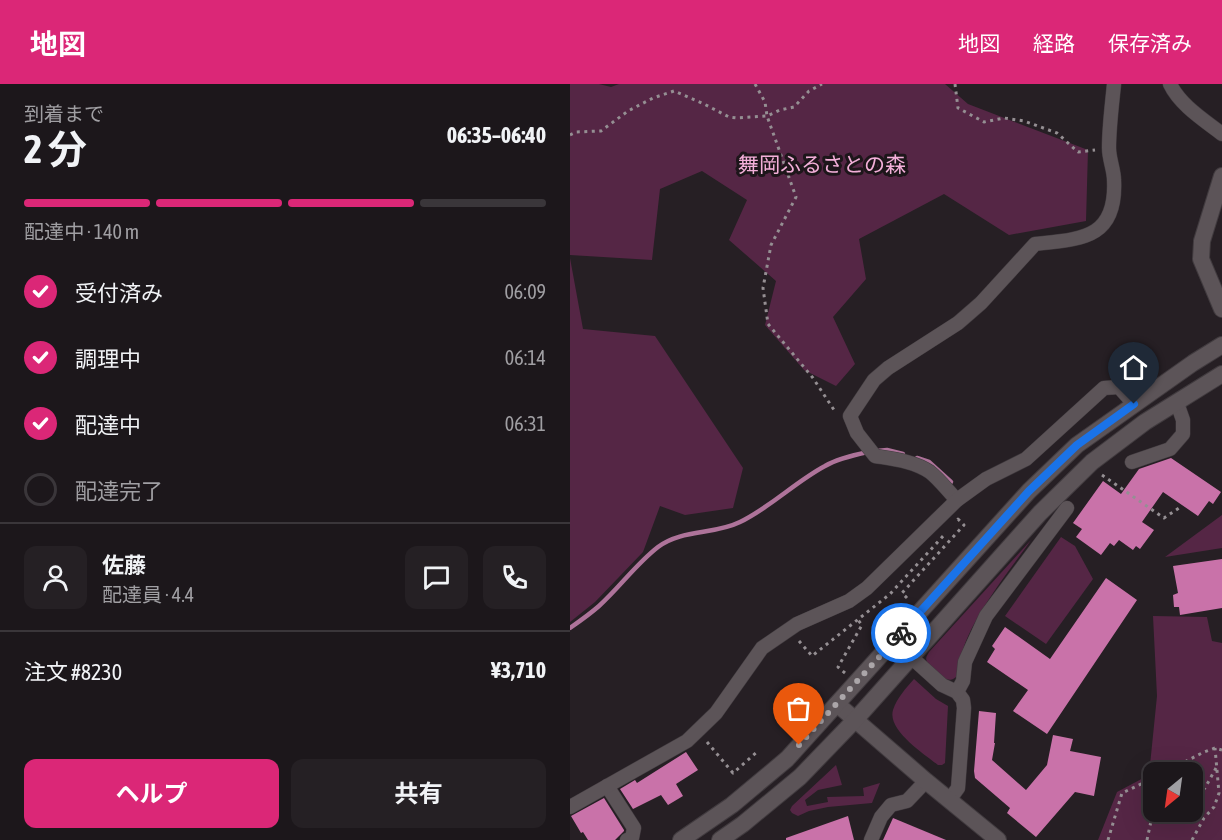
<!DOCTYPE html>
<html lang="ja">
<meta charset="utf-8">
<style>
:root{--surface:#1c171b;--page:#252024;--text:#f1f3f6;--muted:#a09fa3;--line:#3a363a;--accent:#db2777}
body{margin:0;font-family:"Asap Condensed","Noto Sans JP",sans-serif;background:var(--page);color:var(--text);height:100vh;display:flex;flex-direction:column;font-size:22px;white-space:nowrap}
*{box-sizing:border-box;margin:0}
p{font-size:20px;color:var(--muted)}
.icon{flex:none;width:33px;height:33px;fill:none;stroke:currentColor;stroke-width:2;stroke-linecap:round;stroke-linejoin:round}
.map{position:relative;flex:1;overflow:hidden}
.drawer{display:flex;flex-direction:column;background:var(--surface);width:570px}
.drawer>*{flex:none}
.needle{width:39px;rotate:209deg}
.buttons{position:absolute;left:573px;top:678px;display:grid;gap:12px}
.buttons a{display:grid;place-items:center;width:60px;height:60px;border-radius:12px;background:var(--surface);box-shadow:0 6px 24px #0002,0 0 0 2px var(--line);font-size:30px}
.pin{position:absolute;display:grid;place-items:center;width:51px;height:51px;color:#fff;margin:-62px -26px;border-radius:50% 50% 50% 0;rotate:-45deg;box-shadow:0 0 6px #0007}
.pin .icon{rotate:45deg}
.courier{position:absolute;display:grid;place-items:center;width:60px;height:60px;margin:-30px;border:4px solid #1a73e8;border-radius:50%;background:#fff;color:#222;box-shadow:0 2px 8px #0007}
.summary em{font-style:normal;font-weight:700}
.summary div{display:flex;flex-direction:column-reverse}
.summary{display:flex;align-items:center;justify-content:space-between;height:102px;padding:0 24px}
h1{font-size:39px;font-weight:700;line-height:45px}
.bar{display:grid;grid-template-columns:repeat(4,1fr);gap:9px 6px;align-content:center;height:72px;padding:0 24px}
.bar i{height:8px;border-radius:4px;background:var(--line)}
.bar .current{background:var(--accent)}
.bar p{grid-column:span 4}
.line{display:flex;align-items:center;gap:15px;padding:0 24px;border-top:2px solid var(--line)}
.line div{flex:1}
.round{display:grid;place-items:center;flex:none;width:63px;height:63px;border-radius:12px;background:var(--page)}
ol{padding:0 24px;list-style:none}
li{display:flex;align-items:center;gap:18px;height:66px}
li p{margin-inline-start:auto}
li .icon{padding:6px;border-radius:50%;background:var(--accent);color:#fff;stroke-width:4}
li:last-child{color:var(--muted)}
li i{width:33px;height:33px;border:3px solid var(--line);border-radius:50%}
.cta{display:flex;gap:12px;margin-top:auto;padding:12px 24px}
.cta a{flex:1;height:69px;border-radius:12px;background:var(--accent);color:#fff;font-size:24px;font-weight:700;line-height:69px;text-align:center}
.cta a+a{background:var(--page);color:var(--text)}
header{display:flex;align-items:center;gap:36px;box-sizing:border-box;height:84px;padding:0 30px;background:var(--accent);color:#fff}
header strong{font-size:28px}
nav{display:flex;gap:33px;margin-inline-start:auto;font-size:21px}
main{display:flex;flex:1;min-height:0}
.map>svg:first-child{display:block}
.green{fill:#552645;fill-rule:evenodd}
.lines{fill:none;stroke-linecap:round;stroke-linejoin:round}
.stream{stroke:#ae739a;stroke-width:4.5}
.building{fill:#c972a9}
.minor-casing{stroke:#413b3f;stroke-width:15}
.tertiary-casing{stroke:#413b3f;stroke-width:18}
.path{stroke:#958f93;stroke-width:3;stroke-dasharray:3 4.5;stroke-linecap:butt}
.minor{stroke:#5c5458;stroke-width:14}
.tertiary{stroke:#5c5458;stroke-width:16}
.done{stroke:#aba6a9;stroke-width:6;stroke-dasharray:0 10.8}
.route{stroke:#1a73e8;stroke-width:8}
.labels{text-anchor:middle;stroke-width:6;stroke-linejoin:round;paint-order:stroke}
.park-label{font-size:21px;fill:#f3afd9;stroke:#1d161a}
</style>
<header>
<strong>地図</strong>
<nav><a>地図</a><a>経路</a><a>保存済み</a></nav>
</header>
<main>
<section class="drawer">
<div class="summary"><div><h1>2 分</h1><p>到着まで</p></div><em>06:35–06:40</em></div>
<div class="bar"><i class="current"></i><i class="current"></i><i class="current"></i><i></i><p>配達中 · 140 m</p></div>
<ol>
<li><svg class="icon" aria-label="check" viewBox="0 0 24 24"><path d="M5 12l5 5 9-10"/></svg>受付済み<p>06:09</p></li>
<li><svg class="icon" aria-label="check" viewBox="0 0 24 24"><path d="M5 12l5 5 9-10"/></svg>調理中<p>06:14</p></li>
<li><svg class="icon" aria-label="check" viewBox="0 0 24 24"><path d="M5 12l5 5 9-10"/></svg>配達中<p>06:31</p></li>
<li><i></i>配達完了</li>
</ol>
<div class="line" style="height:108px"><a class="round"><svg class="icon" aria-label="person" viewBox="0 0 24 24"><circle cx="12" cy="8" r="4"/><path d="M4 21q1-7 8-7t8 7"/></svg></a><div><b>佐藤</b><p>配達員 · 4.4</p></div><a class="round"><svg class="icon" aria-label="chat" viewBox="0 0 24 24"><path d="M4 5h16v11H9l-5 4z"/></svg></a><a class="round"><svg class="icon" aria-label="phone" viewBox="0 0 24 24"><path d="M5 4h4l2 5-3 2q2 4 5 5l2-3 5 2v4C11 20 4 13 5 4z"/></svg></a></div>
<div class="line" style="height:78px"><div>注文 #8230</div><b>¥3,710</b></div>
<div class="cta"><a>ヘルプ</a><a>共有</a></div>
</section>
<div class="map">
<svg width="652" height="756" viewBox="0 0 652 756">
<rect width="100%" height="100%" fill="#261f24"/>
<g class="green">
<path d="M 0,0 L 29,0 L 41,3 L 49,0 L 375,0 L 398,20 L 518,66 L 516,137 L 439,151 L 374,110 L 289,155 L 296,195 L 263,233 L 285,280 L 266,302 L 234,286 L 195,241 L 206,197 L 159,156 L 177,116 L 132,87 L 90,105 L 82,176 L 0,171 Z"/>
<path d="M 0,174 L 13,245 L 85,252 L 173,384 L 163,424 L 115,431 L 90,422 L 73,468 L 25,518 L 0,538 Z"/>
<path d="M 652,431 L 652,464 L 595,473 Z"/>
<path d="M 491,453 L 505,462 L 523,495 L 476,560 L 435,532 Z"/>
<path d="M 461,456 C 439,488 386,551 390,589 C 379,602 374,594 364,585 C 363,584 358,579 357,578 C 355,573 357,572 359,568 Z"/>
<path d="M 583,532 L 637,533 L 642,557 L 652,559 L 652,756 L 528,756 L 547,708 L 579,691 L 587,612 ZM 584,688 L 622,688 L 622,728 L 584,728 Z"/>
<path d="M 344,595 L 366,615 L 378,622 L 375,679 L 372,681 L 368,681 C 354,670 317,646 323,626 C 327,614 336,604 344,595 Z"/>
<path d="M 266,681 L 272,701 L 248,706 L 235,716 L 237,722 L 258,718 L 257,713 L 294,712 L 293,704 L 310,699 L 302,719 L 258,723 L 239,727 L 228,732 L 222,729 L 220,726 L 222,722 Z"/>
</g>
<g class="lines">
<g class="stream">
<path d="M 307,367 L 317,366 L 333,370"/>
<path d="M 347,374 L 359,378 L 381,398"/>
<path d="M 0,544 C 10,537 20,530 29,522 C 50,503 66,480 88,463 C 112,445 144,451 170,438 C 201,423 225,398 255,382 C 267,375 284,371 298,368"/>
</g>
</g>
<g class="building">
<path d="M 601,374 L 651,408 L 643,420 L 639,417 L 628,432 L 593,408 L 572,438 L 584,446 L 570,465 L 566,462 L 563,466 L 549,456 L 544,462 L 540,459 L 531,471 L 506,453 L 512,445 L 503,439 L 533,397 L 551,410 L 569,385 Z"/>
<path d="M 652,475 L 652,524 L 610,531 L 609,523 L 604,523 L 603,511 L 608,509 L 603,482 Z"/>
<path d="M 536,494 L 567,516 L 477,650 L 443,627 L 458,606 L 417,578 L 425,565 L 422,562 L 435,543 L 480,575 Z"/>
<path d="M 409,627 L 426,629 L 424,659 L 425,659 L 422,676 L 456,706 L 477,681 L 483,651 L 503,655 L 500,667 L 531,673 L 524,712 L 505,708 L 466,753 L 437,729 L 440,724 L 405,694 L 404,687 Z"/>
<path d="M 116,668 L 128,686 L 106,700 L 113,712 L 98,721 L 91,711 L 63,725 L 50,705 L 65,696 L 67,699 Z"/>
<path d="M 34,714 L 54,746 L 54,747 L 45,756 L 18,756 L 13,748 L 11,749 L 1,732 Z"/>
<path d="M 278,732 L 284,756 L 216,756 L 216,754 Z"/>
<path d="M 323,734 L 376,756 L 313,756 Z"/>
</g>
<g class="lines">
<defs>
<g id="minor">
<path d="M 600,0 C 610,21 634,36 652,50"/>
<path d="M 562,378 L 600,365 L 613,350 L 613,336 L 607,319"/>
<path d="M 387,416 C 378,407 370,396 360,388 C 344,377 323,375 305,372 L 287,349 L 280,332 L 304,296 L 318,284 L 388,239 L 411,219 L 465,160 C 511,155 547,155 544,96 C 544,86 539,75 539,64 C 539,43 542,21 544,0"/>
<path d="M 341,573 L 372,601 L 387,608 L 393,616 L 394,624 L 388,704 L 380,715"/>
<path d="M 387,608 L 393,597 L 395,578 L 416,532 L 497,424"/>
<path d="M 37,702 L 64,744 L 62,754 L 57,756"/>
<path d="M 0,723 L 117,657 L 146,629 L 192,564 L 227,540 L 279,517 L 297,504 L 387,416 L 416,395 L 456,375 L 534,304 L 549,303 L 564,320"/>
<path d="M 301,756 L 311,733 L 321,721 L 337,717 L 356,697"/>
</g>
<g id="tertiary">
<path d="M 652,92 L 632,157 L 631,175 L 652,225"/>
<path d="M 267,620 L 356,697 L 428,756"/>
<path d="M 111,756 L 162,721 L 217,675 L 459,407 L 507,361 L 623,279 L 652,261"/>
<path d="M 150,756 L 173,740 L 230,693 L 285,636 L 470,429 L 522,378 L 575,338 L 652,290"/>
</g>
</defs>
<use href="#minor" class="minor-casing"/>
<use href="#tertiary" class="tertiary-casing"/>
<g class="path">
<path d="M 185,0 L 195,18 L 197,32 L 226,113 L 201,161 L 193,204 L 198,240 L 243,294 L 266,329"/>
<path d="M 385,0 L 388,24 L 414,38 L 434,34 L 454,37 L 487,49 L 508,68 L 525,66"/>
<path d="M 0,51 L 6,48 L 31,47 L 58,27 L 83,14 L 104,7 L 134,20 L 159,33 L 167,34 L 197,32 L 210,26 L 224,23 L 239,7 L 252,0"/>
<path d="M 532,391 L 594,434 L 609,424"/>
<path d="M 337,514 L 332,509 L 394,441 L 388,435 L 387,437"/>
<path d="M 229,557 L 242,572 L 320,510 L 375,450"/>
<path d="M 275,589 L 268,583 L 292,541 L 288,536"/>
<path d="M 137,658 L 163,689 L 187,668"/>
<path d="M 595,688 L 634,668 L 645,664 L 652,666"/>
<path d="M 622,716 L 635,704 L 646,684"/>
<path d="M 538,756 L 552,709 L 584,694"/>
<path d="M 577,756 L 581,737 L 602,728"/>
<path d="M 622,756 L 634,734 L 644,723 L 649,709 L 645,664"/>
</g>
<use href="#minor" class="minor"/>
<use href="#tertiary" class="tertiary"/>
</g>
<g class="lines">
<path class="done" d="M 229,661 L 331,549"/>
<path class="route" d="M 331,549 L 459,407 L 507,361 L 564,320"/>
</g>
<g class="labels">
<g class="park-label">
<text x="252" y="88">舞岡ふるさとの森</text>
</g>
</g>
</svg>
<div class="buttons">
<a><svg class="needle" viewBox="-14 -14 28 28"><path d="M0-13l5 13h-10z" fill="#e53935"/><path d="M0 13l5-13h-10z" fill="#a09fa3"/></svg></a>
</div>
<div class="pin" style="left:229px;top:661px;background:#ea580c"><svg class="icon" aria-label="bag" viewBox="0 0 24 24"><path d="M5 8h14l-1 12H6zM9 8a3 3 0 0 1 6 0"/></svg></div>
<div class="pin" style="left:564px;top:320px;background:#1f2937"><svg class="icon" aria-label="home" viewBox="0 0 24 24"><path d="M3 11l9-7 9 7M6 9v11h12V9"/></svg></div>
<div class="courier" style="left:331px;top:549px"><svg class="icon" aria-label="bike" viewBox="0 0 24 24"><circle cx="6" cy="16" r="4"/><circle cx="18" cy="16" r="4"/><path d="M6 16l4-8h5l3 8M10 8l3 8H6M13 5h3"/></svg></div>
</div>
</main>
